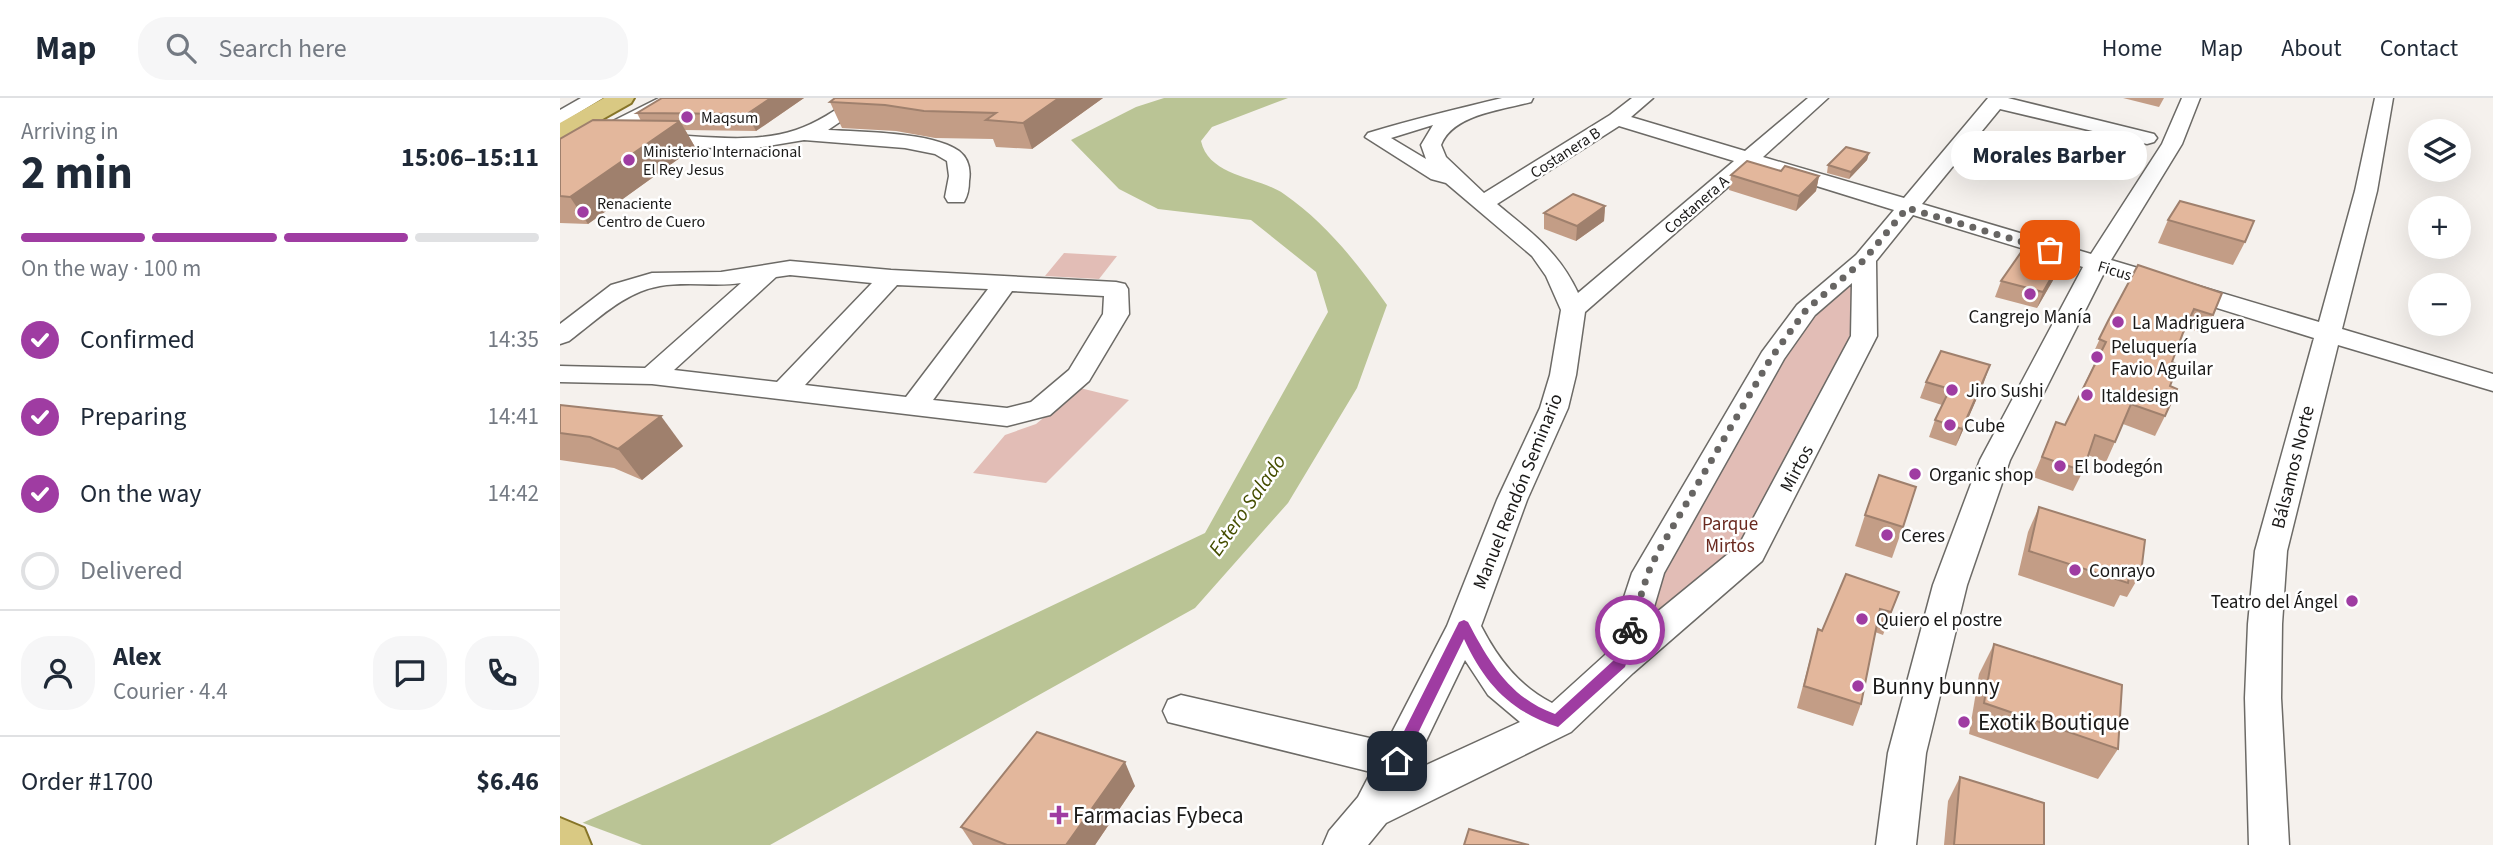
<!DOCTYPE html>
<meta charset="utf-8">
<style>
:root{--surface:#fff;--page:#f6f6f7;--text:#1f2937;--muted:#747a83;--line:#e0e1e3;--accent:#9f3ca2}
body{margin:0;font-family:"Source Sans 3",sans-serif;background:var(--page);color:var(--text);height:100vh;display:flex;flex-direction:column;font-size:26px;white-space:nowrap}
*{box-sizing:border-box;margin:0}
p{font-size:23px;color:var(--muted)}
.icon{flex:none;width:38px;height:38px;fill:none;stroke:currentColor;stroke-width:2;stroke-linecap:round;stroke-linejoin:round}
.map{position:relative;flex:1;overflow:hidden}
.sheet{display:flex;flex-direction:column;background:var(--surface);width:560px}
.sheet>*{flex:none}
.fabs{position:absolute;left:1848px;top:21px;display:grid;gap:14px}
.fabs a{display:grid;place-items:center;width:63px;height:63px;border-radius:50%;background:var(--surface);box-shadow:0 7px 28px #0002;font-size:35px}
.pin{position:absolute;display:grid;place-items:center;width:60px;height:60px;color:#fff;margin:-30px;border-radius:14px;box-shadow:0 4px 10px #0006}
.courier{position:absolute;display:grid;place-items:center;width:70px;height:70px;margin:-35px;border:5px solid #9f3ca2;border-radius:50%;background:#fff;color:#222;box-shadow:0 2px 9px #0007}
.bubble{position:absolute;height:49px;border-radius:24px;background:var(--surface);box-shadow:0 7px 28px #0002;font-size:23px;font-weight:700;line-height:49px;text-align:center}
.headline em{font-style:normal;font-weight:700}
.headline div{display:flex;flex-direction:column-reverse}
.headline{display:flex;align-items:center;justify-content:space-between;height:119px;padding:0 21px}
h1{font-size:46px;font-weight:700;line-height:52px}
.bar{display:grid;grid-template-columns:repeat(4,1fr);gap:10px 7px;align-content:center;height:84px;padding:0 21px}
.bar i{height:9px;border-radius:5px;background:var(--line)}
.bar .active{background:var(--accent)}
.bar p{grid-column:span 4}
.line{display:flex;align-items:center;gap:18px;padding:0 21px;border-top:2px solid var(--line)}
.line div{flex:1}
.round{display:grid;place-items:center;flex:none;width:74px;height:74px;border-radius:28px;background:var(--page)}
ol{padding:0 21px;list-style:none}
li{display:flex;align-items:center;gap:21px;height:77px}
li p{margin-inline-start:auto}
li .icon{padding:7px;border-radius:50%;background:var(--accent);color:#fff;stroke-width:4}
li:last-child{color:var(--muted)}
li i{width:38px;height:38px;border:4px solid var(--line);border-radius:50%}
header{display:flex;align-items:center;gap:42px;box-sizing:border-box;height:98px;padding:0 35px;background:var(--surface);border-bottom:2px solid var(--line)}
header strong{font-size:33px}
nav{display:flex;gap:38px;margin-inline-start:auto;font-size:24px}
.search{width:490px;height:63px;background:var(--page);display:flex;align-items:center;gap:18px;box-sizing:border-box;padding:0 24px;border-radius:28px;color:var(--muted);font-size:26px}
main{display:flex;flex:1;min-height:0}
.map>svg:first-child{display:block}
.green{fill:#e2bdb6}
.water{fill:#bac495}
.pier{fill:#f5f1ed}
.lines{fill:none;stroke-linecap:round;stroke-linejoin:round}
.minor-casing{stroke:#6c6a66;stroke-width:3}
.major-casing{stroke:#867428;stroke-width:4}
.minor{fill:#fff;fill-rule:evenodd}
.major{fill:#d9c983;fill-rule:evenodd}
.wall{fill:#c39d86}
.shaded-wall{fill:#9f806d}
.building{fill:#e3b79c;stroke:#9f806d;stroke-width:2}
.route{fill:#9f3ca2}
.done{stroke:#676563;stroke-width:7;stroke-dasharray:0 12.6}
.poi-dot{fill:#9f3ca2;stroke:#fff;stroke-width:2.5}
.labels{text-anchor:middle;stroke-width:5;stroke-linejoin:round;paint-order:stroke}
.far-poi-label{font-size:16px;fill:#1a1918;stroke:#fff;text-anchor:start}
.far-street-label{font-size:16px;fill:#1a1918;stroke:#fff}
.poi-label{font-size:19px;fill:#1a1918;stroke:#fff;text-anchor:start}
.street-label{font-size:19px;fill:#1a1918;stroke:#fff}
.park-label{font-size:19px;fill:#6a2a20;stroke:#fff}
.water-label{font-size:21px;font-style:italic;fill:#454e00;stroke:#fff}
.near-poi-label{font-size:23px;fill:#1a1918;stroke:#fff;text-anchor:start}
</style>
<header>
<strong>Map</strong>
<div class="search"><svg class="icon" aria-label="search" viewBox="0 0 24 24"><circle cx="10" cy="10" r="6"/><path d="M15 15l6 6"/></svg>Search here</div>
<nav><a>Home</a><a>Map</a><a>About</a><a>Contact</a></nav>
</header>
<main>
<section class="sheet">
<div class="headline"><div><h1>2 min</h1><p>Arriving in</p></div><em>15:06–15:11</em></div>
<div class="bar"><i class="active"></i><i class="active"></i><i class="active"></i><i></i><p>On the way · 100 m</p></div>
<ol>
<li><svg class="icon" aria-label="check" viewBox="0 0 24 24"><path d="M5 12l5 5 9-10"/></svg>Confirmed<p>14:35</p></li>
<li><svg class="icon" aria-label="check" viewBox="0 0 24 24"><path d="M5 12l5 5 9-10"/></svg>Preparing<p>14:41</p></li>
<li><svg class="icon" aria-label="check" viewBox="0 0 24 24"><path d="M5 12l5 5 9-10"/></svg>On the way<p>14:42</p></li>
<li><i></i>Delivered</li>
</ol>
<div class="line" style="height:126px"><a class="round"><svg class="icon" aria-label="person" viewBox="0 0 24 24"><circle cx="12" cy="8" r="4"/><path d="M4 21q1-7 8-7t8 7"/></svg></a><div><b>Alex</b><p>Courier · 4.4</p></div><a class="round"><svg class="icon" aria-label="chat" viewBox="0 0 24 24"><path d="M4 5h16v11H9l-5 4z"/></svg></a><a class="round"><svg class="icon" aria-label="phone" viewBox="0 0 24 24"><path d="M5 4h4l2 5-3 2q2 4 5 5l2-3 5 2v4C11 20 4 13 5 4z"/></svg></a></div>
<div class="line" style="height:91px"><div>Order #1700</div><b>$6.46</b></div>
</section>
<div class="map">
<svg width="1933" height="747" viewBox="0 0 1933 747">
<rect width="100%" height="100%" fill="#f5f1ed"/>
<g class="green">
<path d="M 504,155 L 557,158 L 539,181 L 485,178 Z"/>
<path d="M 1304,162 L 1303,237 L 1202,458 L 1071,576 L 1079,514 L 1244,227 Z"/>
<path d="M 520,290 L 569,302 L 486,385 L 413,375 L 445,337 L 476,326 Z"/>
</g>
<path class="water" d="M 604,0 L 728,0 L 652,29 L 641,43 C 649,79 698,78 724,96 C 766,125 798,166 827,207 L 797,290 L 728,405 L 635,510 L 210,747 L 0,747 L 0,735 L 266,615 L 645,435 L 768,214 L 756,174 L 691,122 L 598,111 L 559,91 L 511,42 L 576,9 Z"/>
<path class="pier" d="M 18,723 L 82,747 L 0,747 L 0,731 Z"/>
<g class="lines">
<defs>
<g id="minor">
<path d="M 21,0 L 43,0 L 0,26 L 0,12 Z"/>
<path d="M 99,0 L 121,0 C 116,7 107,11 99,16 C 68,34 37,46 0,44 L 0,32 L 39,30 Z"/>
<path d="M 293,0 L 315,0 L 268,32 C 301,34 373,34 399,53 C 408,60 411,71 409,83 C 409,90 408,97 404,104 L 388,104 L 385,99 L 389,78 L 387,63 L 375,56 L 345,50 L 244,42 L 190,51 L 90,48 L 83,46 L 80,42 L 83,38 L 90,36 C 137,37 191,47 236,32 C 257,25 276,12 293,0 Z"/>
<path d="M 942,0 L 973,0 L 971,4 C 943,12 893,16 881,47 L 886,59 L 924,95 L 1050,17 L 1072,0 L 1093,0 L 1071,19 L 1185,53 L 1248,0 L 1268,0 L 1203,59 L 1344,100 L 1428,0 L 1448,0 L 1594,36 L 1597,40 L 1594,44 L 1587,46 L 1440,11 L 1362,106 L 1531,156 L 1602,46 L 1622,0 L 1640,0 L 1622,46 L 1551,162 L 1759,224 L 1795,93 L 1815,0 L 1833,0 L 1817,93 L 1782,231 L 1933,276 L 1933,293 L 1778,247 L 1727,453 L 1722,526 L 1721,600 L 1729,747 L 1689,747 L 1685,600 L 1688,526 L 1695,453 L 1754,240 L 1544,175 L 1450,362 L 1407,487 L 1366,655 L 1356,747 L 1316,747 L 1328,655 L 1373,487 L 1420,362 L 1523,169 L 1353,117 L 1316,163 L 1317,238 L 1202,463 L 1073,575 L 1011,634 L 826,725 L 808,747 L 763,747 L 769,733 L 798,699 L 811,674 L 608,624 L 603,613 L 608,602 L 621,597 L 827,644 L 887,528 L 937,402 L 980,310 L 990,277 L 1001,212 L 986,178 L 972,158 L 886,85 L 871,81 L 805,39 L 808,35 C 853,21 897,11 942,0 ZM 873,27 L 861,47 L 866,61 L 831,40 ZM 1059,28 L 1174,63 L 1018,195 C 999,154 971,134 937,106 ZM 1192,68 L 1334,112 L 1296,157 L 1237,207 L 1202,254 L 1072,475 L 1045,557 L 992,605 C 959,588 938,561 921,528 L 967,402 L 1008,310 L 1016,277 L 1025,214 ZM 1292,185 L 1291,238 L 1179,447 L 1091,519 L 1104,475 L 1224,261 L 1255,217 ZM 905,562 L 928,597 L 960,624 L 851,674 Z"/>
<path d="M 230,163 L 331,172 L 556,184 L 565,186 L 568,191 L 569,216 L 529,283 L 490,317 L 447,328 L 92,286 L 0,284 L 0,268 L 85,270 L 181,185 C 155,189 127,183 100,188 C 64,194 37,222 9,243 L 0,246 L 0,226 L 51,187 L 92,175 L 161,174 ZM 230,177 L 312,185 L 217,284 L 114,272 L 216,179 ZM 337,187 L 428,191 L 346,299 L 245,287 ZM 452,193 L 544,198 L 543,216 L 509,272 L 471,304 L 447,310 L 373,302 Z"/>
</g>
<g id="major">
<path d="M 44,0 L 74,0 L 71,5 L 9,40 L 0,43 L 0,25 Z"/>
<path d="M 0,720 L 24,730 L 31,747 L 0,747 Z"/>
</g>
</defs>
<use href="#minor" class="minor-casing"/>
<use href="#major" class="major-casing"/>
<use href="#minor" class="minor"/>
<use href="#major" class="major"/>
</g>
<g class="wall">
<path d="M 244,0 L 196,33 L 125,32 L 135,49 L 28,126 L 0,125 L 0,41 L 81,23 L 77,15 Z"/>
<path d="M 275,0 L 543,0 L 472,51 L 436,49 L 433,41 L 375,40 L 336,33 L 282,30 L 270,4 Z"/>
<path d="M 1563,0 L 1604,0 L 1599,9 Z"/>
<path d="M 1309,55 L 1307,62 L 1289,81 L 1267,75 L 1268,67 Z"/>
<path d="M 1221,73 L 1259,78 L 1256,93 L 1236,113 L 1169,92 L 1171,77 Z"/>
<path d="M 1045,108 L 1044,123 L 1016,143 L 984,131 L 984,115 Z"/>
<path d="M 1608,122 L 1685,144 L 1673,167 L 1598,145 Z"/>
<path d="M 1578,167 L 1653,217 L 1643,235 L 1625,230 L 1612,264 L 1610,288 L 1605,318 L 1595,338 L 1563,326 L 1546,364 L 1528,357 L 1523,373 L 1513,393 L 1473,379 L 1496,324 L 1505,327 L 1536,262 L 1531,260 L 1548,223 Z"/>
<path d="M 1496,177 L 1477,210 L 1435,199 L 1441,183 Z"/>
<path d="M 1366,284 L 1424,284 L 1396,348 L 1369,339 L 1375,322 L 1382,307 L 1360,300 Z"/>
<path d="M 0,307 L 123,348 L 82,382 L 54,370 L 0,362 Z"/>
<path d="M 1479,409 L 1581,475 L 1567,499 L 1560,497 L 1554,509 L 1458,477 L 1468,434 Z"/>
<path d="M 1305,417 L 1343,429 L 1332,460 L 1295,448 Z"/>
<path d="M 1339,494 L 1323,537 L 1315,534 L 1301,606 L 1293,628 L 1237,610 L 1258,531 L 1262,533 Z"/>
<path d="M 1434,546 L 1558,651 L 1538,681 L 1409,636 L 1419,576 Z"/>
<path d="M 1400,679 L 1484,747 L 1384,747 L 1388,703 Z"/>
<path d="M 575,688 L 535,747 L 413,747 L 401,729 Z"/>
</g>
<g class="shaded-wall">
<path d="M 211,0 L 244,0 L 196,33 L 187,16 Z"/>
<path d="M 499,0 L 543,0 L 472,51 L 463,25 Z"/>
<path d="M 120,23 L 135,49 L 28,126 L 10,99 Z"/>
<path d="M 1309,55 L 1307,62 L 1289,81 L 1291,74 Z"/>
<path d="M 1259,78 L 1256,93 L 1236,113 L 1239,98 Z"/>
<path d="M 1045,108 L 1044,123 L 1016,143 L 1017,128 Z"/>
<path d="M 1502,161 L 1496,177 L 1477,210 L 1483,194 Z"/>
<path d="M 1430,267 L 1424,284 L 1396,348 L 1402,331 Z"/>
<path d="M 101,318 L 123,348 L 82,382 L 58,351 Z"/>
<path d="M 565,664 L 575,688 L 535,747 L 506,747 Z"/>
</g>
<g class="building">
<path d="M 102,0 L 211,0 L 187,16 L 77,15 Z"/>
<path d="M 275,0 L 499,0 L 463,25 L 426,22 L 436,15 L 364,13 L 325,7 L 270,4 Z"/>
<path d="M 33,22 L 120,23 L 10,99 L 0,98 L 0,41 Z"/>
<path d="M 1286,49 L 1309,55 L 1291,74 L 1268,67 Z"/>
<path d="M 1187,63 L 1221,73 L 1225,68 L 1259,78 L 1239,98 L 1171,77 Z"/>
<path d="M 1013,96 L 1045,108 L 1017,128 L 984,115 Z"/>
<path d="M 1620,103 L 1694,123 L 1685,144 L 1608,122 Z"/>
<path d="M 1464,150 L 1502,161 L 1483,194 L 1441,183 Z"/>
<path d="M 1578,167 L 1662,195 L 1653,217 L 1634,211 L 1623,235 L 1612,264 L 1618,267 L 1610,288 L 1617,291 L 1605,318 L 1571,306 L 1555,344 L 1535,337 L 1523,373 L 1482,359 L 1496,324 L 1505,327 L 1546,244 L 1539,241 L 1548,223 Z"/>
<path d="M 1381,253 L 1430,267 L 1402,331 L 1375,322 L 1390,291 L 1366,284 Z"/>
<path d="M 0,307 L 101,318 L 58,351 L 30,339 L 0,335 Z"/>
<path d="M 1319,377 L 1356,389 L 1343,429 L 1305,417 Z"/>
<path d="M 1479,409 L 1585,442 L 1581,475 L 1570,471 L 1568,485 L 1469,453 Z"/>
<path d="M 1286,476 L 1339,494 L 1331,514 L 1320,511 L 1301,606 L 1244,588 L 1258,531 L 1262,533 Z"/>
<path d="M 1434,546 L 1562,587 L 1558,651 L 1424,605 Z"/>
<path d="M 477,634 L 565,664 L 506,747 L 447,747 L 401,729 Z"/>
<path d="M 1400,679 L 1484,705 L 1484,747 L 1394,747 Z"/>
<path d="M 909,731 L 969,747 L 904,747 Z"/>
</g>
<path class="route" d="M 904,522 L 908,524 C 929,564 951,601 995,616 L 1054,562 L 1065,529 L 1075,529 L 1077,532 L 1065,569 L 998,629 C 950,613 925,586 904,541 L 842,668 L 831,668 L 829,663 L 831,659 L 899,524 Z"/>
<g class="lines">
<path class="done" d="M 1070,532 L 1088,475 L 1097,456 L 1211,260 L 1246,212 L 1304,162 L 1347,110 L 1490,152"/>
</g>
<g class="poi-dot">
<circle cx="127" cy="19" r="7"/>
<circle cx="69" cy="62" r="7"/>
<circle cx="23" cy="114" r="7"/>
<circle cx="1470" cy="196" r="7"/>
<circle cx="1558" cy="224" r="7"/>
<circle cx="1537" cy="259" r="7"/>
<circle cx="1392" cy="292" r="7"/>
<circle cx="1527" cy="297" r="7"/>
<circle cx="1390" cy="327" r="7"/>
<circle cx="1500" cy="368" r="7"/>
<circle cx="1355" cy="376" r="7"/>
<circle cx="1327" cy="437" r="7"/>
<circle cx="1515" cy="472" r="7"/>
<circle cx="1792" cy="503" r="7"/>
<circle cx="1302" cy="521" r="7"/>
<circle cx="1298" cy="588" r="7"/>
<circle cx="1404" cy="624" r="7"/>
<path d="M495.5 706.5h7v7h7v7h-7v7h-7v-7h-7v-7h7z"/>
</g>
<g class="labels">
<g class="far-poi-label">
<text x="141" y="25">Maqsum</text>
<text x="83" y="59">Ministerio Internacional<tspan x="83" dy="18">El Rey Jesus</tspan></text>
<text x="37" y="111">Renaciente<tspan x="37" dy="18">Centro de Cuero</tspan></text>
</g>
<g class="far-street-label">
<text transform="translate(1005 54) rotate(-33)" y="6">Costanera B</text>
<text transform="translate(1136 106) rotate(-41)" y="6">Costanera A</text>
<text transform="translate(1555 172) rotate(17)" y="6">Ficus</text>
</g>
<g class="poi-label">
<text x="1470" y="225" text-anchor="middle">Cangrejo Manía</text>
<text x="1572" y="231">La Madriguera</text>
<text x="1551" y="255">Peluquería<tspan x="1551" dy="22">Favio Aguilar</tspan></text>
<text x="1406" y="299">Jiro Sushi</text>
<text x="1541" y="304">Italdesign</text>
<text x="1404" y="334">Cube</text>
<text x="1514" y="375">El bodegón</text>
<text x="1369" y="383">Organic shop</text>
<text x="1341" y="444">Ceres</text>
<text x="1529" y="479">Conrayo</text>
<text x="1778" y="510" text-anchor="end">Teatro del Ángel</text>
<text x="1316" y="528">Quiero el postre</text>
</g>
<g class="street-label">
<text transform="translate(1732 369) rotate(-76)" y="7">Bálsamos Norte</text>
<text transform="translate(1236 370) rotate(-62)" y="7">Mirtos</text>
<text transform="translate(957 393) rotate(-68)" y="7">Manuel Rendón Seminario</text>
</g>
<g class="park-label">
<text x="1170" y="432">Parque<tspan x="1170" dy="22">Mirtos</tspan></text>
</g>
<g class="water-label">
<text transform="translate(687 407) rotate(-55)" y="7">Estero Salado</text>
</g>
<g class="near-poi-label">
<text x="1312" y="596">Bunny bunny</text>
<text x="1418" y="632">Exotik Boutique</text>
<text x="513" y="725">Farmacias Fybeca</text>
</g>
</g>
</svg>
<div class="fabs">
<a><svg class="icon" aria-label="layers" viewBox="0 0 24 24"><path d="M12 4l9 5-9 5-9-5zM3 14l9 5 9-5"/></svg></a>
<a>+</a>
<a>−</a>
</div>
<div class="pin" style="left:1490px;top:152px;background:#ea580c"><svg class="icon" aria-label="bag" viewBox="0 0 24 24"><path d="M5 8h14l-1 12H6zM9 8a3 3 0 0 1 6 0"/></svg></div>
<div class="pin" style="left:837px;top:663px;background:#1f2937"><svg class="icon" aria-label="home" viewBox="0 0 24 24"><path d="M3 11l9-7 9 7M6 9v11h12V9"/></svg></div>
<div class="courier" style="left:1070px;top:532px"><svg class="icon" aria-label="bike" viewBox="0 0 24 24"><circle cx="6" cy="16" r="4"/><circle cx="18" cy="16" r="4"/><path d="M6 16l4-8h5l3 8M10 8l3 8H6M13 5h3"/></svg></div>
<div class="bubble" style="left:1391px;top:33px;width:196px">Morales Barber</div>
</div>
</main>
